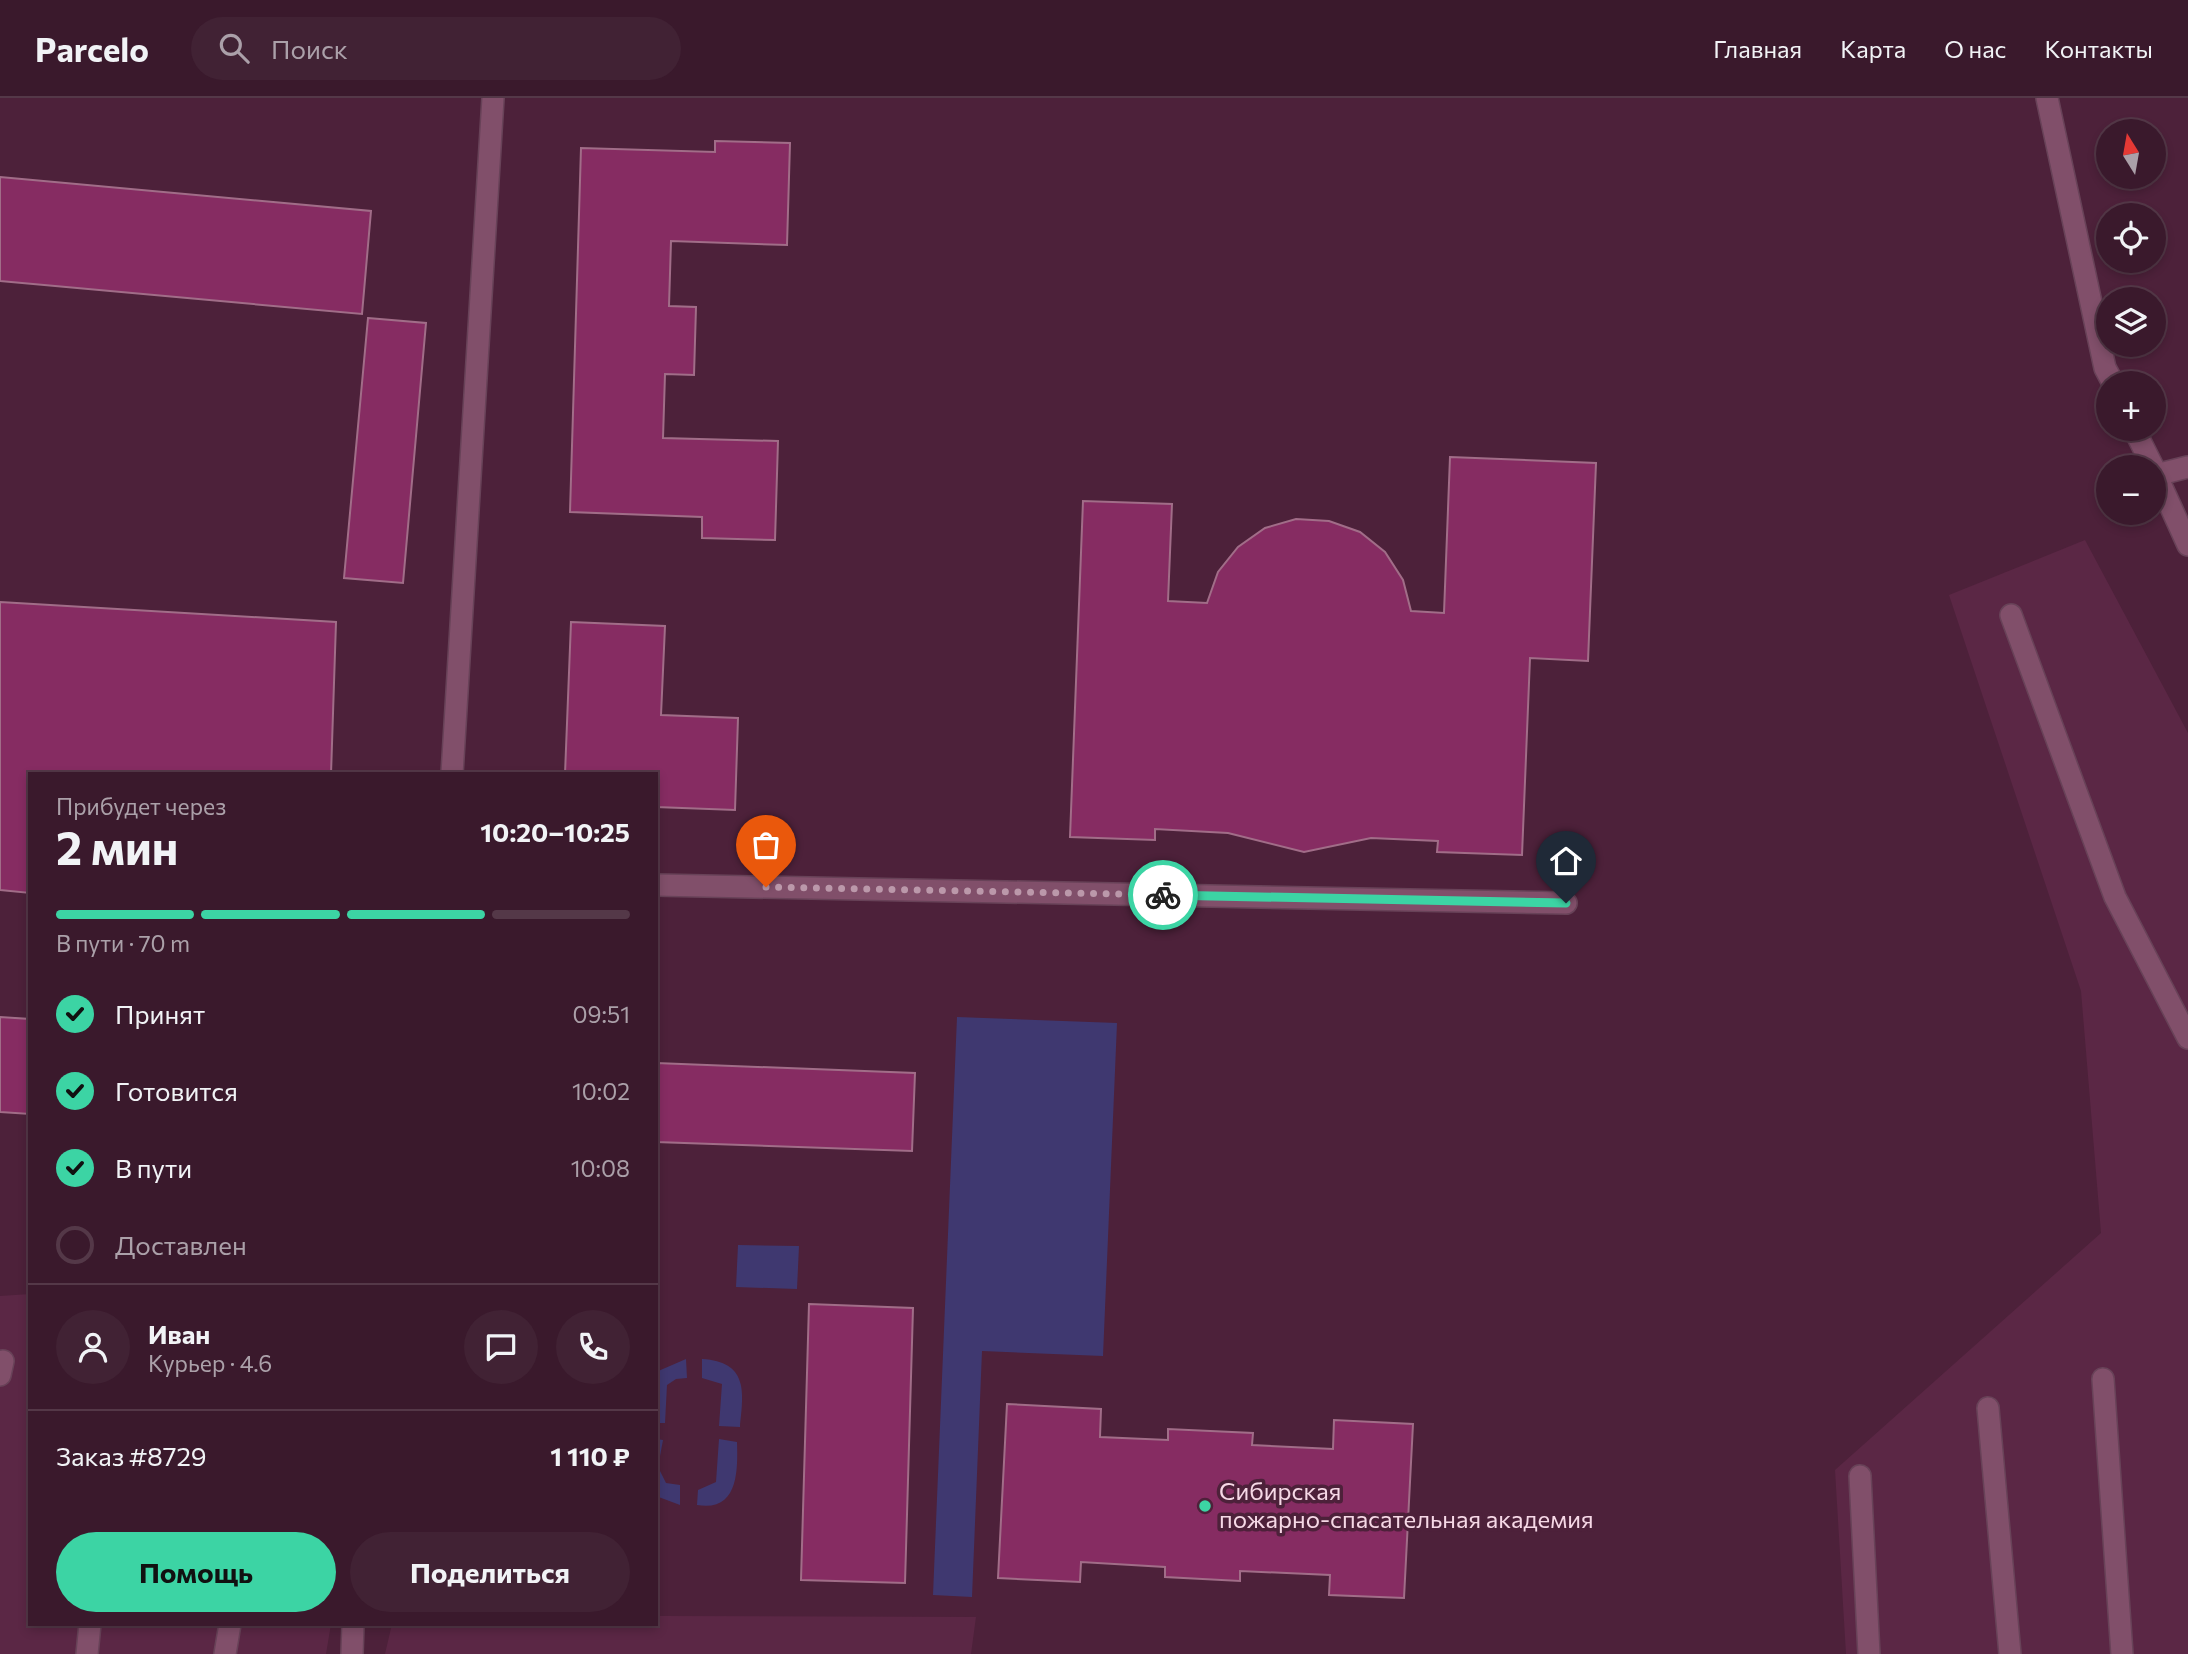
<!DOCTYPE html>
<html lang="ru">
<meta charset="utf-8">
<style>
:root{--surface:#3a192c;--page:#412234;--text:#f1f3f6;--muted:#aba0a9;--line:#543848;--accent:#3cd4a4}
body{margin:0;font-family:Commissioner,sans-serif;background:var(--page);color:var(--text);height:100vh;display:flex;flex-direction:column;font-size:26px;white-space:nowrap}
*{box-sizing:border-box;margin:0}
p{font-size:23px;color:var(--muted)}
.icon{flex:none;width:38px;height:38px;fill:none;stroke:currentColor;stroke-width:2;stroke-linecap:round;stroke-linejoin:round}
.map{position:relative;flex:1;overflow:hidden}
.panel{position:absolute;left:28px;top:674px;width:630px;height:854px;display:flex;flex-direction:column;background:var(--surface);border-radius:0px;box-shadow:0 4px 10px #0003,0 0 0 2px var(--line)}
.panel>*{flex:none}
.needle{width:46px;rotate:349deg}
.tools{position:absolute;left:2096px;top:21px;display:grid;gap:14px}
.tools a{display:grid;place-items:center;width:70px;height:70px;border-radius:50%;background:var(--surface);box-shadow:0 4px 10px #0003,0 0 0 2px var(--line);font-size:35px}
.pin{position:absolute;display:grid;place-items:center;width:60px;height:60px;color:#fff;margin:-72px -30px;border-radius:50% 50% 50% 0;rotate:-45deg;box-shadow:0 0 7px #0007}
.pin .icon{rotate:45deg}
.courier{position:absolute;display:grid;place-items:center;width:70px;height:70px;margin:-35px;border:5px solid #3cd4a4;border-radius:50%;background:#fff;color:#222;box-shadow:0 2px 9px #0007}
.overview em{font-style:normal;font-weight:700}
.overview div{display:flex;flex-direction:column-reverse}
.overview{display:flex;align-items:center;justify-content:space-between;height:119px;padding:0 28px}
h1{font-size:46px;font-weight:700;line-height:52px}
.bar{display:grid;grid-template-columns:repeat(4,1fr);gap:10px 7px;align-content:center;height:84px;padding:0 28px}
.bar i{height:9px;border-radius:5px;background:var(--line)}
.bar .current{background:var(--accent)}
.bar p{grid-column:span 4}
.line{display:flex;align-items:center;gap:18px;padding:0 28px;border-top:2px solid var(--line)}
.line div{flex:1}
.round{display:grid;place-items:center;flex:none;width:74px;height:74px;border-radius:37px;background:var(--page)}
ol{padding:0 28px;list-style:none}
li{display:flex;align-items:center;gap:21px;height:77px}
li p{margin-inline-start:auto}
li .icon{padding:7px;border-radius:50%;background:var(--accent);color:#111;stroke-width:4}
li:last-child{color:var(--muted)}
li i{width:38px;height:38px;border:4px solid var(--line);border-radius:50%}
.primary-button{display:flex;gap:14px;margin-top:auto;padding:14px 28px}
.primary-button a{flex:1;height:80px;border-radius:42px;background:var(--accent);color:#111;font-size:28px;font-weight:700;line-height:80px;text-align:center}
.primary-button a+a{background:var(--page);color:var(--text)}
header{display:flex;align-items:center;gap:42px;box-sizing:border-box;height:98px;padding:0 35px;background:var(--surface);border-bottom:2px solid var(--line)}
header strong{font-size:33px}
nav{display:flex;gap:38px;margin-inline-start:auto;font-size:24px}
.search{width:490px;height:63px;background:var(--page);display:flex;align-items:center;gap:18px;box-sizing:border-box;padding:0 24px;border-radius:38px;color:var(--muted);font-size:26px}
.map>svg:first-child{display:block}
.built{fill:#5b2745}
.green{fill:#3f3870}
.building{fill:#862c62;stroke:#a16d88;stroke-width:2}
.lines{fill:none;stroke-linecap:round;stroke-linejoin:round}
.minor-casing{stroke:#684258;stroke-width:24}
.minor{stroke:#814f6a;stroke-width:21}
.done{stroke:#bb98aa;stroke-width:7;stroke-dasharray:0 12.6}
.route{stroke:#3cd4a4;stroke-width:9}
.poi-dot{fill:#3cd4a4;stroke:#4d213a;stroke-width:2.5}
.labels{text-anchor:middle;stroke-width:7;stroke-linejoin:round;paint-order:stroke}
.poi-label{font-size:24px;fill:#f6d8e6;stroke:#4d213a;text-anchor:start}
</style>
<header>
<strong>Parcelo</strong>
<div class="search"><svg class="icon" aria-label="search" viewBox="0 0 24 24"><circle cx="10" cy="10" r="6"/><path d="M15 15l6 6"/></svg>Поиск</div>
<nav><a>Главная</a><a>Карта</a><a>О нас</a><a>Контакты</a></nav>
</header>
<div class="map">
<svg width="2188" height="1556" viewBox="0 0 2188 1556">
<rect width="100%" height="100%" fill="#4d213a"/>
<g class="built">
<path d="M 2085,442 L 2188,635 L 2188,1556 L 1846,1556 L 1835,1372 L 2101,1135 L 2081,893 L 1949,497 Z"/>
<path d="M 30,1196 L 30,1526 L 331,1526 L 326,1556 L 0,1556 L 0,1198 Z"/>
<path d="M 656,1518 L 976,1519 L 971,1556 L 385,1556 L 392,1526 L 656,1526 Z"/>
</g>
<g class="green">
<path d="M 957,919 L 1117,925 L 1103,1258 L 982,1253 L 972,1499 L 933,1497 Z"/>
<path d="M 738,1147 L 799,1148 L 797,1191 L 736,1189 Z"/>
<path d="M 686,1261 L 687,1280 L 676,1281 L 667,1287 L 665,1325 L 656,1325 L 656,1274 Z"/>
<path d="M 702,1261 C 748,1264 744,1293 740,1329 L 719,1328 L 722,1286 L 702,1280 Z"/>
<path d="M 656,1341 L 663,1342 L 658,1369 L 666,1385 L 680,1387 L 680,1407 L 656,1398 Z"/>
<path d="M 719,1341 L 737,1344 C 738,1374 738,1414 697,1407 L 698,1392 L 716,1384 Z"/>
</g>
<g class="building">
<path d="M 715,43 L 790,45 L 787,147 L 671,143 L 669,208 L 696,209 L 694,277 L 665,276 L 663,340 L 778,343 L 775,442 L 702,440 L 702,419 L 570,414 L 581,50 L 715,54 Z"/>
<path d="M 0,79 L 371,113 L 362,216 L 0,183 Z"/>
<path d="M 368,220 L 426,225 L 403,485 L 344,480 Z"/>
<path d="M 1450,359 L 1596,365 L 1588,563 L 1530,560 L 1522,757 L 1437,754 L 1438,743 L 1371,740 L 1304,754 L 1228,735 L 1155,731 L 1155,742 L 1070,739 L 1083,403 L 1172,406 L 1168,503 L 1207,505 L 1218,474 L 1238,449 L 1265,430 L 1296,421 L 1329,423 L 1360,434 L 1385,454 L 1403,482 L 1411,513 L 1444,515 Z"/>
<path d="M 0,504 L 336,524 L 331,676 L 30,676 L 30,795 L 0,792 Z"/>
<path d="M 571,524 L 665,528 L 661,617 L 738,620 L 735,712 L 656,709 L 656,676 L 565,676 Z"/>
<path d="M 0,919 L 30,921 L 30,1016 L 0,1014 Z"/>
<path d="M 656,965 L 915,975 L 912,1053 L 656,1044 Z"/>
<path d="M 809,1206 L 913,1210 L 905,1485 L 801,1482 Z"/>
<path d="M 1007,1306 L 1101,1311 L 1100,1339 L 1168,1342 L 1168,1331 L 1253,1335 L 1252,1347 L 1333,1351 L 1334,1322 L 1413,1326 L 1404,1500 L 1329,1497 L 1330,1477 L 1240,1473 L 1240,1483 L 1165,1479 L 1165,1469 L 1081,1464 L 1080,1484 L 998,1480 Z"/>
</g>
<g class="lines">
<defs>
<g id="minor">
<path d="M 2047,0 L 2105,270 L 2113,285"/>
<path d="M 2134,331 L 2153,369"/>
<path d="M 2154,372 L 2188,447"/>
<path d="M 2156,377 L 2188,369"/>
<path d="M 2011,517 L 2115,799 L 2188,940"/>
<path d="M 452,676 L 493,0"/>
<path d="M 656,787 L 1566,805"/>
<path d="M 0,1277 L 3,1263"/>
<path d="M 2103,1281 L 2122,1556"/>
<path d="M 1988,1310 L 2010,1556"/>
<path d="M 1860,1378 L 1869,1556"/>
<path d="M 87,1556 L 90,1526"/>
<path d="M 225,1556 L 230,1526"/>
<path d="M 352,1556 L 353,1526"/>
</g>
</defs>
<use href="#minor" class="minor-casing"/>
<use href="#minor" class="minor"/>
</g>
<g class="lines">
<path class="done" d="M 766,789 L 1163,797"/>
<path class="route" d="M 1163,797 L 1566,805"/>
</g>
<circle class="poi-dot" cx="1205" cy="1408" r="7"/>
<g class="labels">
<g class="poi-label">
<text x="1219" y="1402">Сибирская<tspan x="1219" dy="28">пожарно-спасательная академия</tspan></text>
</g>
</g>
</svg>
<div class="tools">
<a><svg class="needle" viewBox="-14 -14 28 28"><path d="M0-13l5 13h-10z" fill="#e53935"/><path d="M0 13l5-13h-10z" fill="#aba0a9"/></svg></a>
<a><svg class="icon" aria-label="locate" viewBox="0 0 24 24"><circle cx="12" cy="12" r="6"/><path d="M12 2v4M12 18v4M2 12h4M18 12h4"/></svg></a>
<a><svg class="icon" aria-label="layers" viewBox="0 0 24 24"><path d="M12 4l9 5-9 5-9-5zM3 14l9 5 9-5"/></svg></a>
<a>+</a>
<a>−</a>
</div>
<div class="pin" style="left:766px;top:789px;background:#ea580c"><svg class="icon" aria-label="bag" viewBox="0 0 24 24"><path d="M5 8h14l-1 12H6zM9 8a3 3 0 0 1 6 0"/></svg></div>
<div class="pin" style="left:1566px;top:805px;background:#1f2937"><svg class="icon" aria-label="home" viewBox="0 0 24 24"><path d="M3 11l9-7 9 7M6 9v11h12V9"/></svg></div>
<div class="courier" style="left:1163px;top:797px"><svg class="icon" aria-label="bike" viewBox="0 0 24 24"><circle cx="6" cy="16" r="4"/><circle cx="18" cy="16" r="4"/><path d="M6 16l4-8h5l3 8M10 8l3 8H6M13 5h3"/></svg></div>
<section class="panel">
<div class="overview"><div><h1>2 мин</h1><p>Прибудет через</p></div><em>10:20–10:25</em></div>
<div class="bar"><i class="current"></i><i class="current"></i><i class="current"></i><i></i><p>В пути · 70 m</p></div>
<ol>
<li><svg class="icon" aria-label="check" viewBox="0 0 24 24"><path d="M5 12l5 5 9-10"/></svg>Принят<p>09:51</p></li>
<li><svg class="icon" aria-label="check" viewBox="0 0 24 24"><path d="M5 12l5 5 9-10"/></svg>Готовится<p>10:02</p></li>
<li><svg class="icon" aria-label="check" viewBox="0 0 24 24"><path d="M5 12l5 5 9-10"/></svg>В пути<p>10:08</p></li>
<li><i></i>Доставлен</li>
</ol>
<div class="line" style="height:126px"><a class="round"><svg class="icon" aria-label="person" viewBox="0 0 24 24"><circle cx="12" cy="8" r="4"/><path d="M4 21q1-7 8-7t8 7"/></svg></a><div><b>Иван</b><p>Курьер · 4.6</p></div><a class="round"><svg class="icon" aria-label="chat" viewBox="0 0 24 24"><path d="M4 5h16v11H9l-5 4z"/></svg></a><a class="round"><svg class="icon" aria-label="phone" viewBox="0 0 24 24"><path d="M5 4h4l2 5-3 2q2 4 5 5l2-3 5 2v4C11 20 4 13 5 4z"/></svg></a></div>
<div class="line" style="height:91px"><div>Заказ #8729</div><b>1 110 ₽</b></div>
<div class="primary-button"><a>Помощь</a><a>Поделиться</a></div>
</section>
</div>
